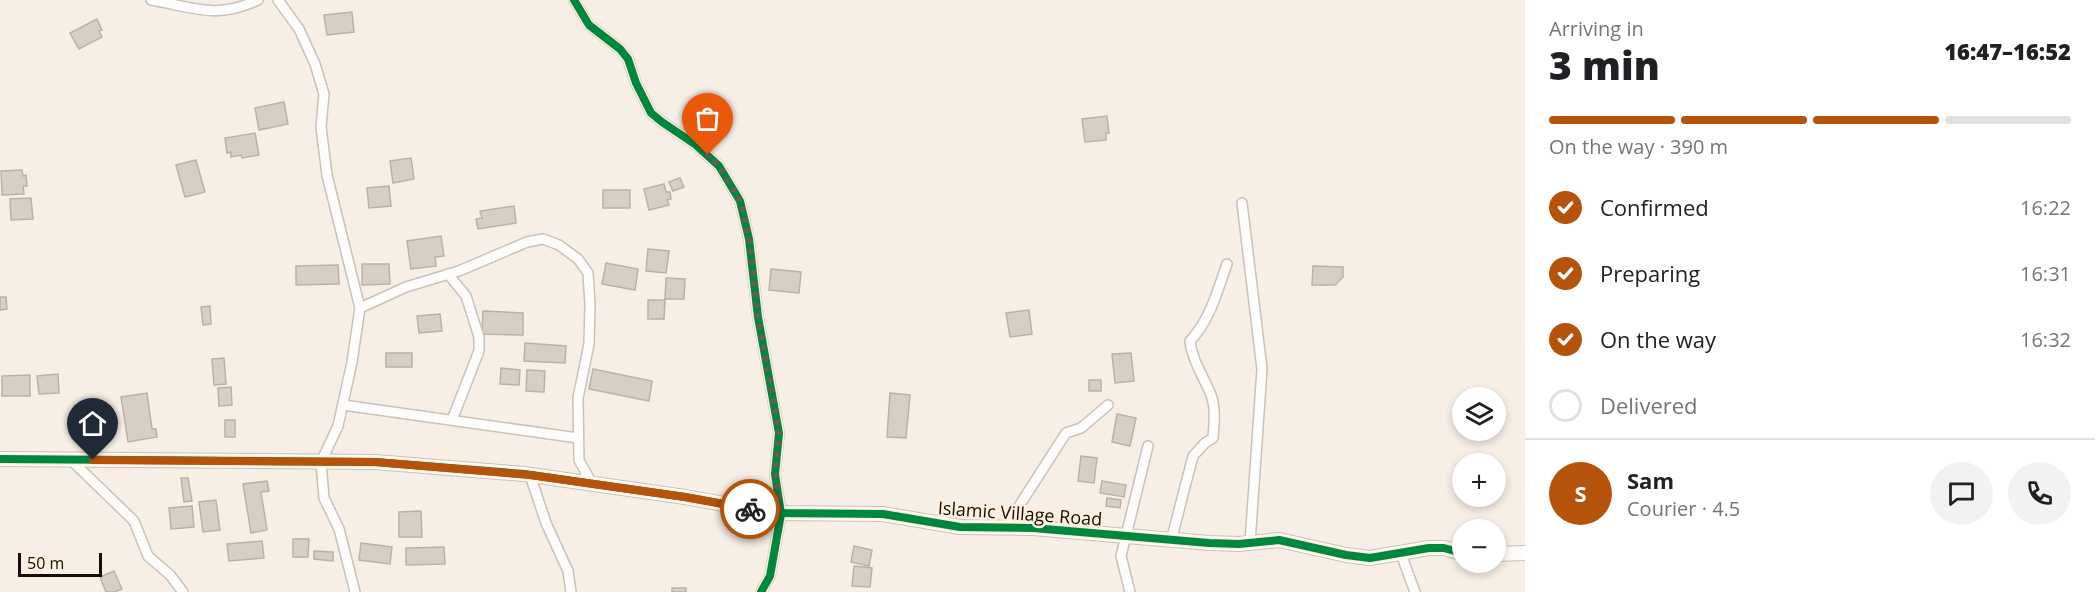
<!DOCTYPE html>
<meta charset="utf-8">
<style>
:root{--surface:#fff;--page:#f2f2f2;--text:#202124;--muted:#757577;--line:#e0e0e0;--accent:#b45309}
body{margin:0;font-family:"Open Sans",sans-serif;background:var(--page);color:var(--text);height:100vh;display:flex;flex-direction:column;font-size:22px;white-space:nowrap}
*{box-sizing:border-box;margin:0}
p{font-size:20px;color:var(--muted)}
.icon{flex:none;width:33px;height:33px;fill:none;stroke:currentColor;stroke-width:2;stroke-linecap:round;stroke-linejoin:round}
.map{position:relative;flex:1;overflow:hidden}
.details{display:flex;flex-direction:column;background:var(--surface);width:570px}
.details>*{flex:none}
.controls{position:absolute;left:1452px;top:387px;display:grid;gap:12px}
.controls a{display:grid;place-items:center;width:54px;height:54px;border-radius:50%;background:var(--surface);box-shadow:0 3px 9px #0003;font-size:30px}
.scale{position:absolute;left:18px;bottom:15px;width:84px;box-sizing:border-box;padding-left:6px;border:3px solid #170e05;border-top:0;font-size:16px;line-height:21px;white-space:nowrap;color:#170e05;-webkit-text-stroke:4px #ffefdd;paint-order:stroke}
.pin{position:absolute;display:grid;place-items:center;width:51px;height:51px;color:#fff;margin:-62px -26px;border-radius:50% 50% 50% 0;rotate:-45deg;box-shadow:0 0 6px #0007}
.pin .icon{rotate:45deg}
.courier{position:absolute;display:grid;place-items:center;width:60px;height:60px;margin:-30px;border:4px solid #b45309;border-radius:50%;background:#fff;color:#222;box-shadow:0 2px 8px #0007}
.headline em{font-style:normal;font-weight:800}
.headline div{display:flex;flex-direction:column-reverse}
.headline{display:flex;align-items:center;justify-content:space-between;height:102px;padding:0 24px}
h1{font-size:39px;font-weight:800;line-height:45px}
.bar{display:grid;grid-template-columns:repeat(4,1fr);gap:9px 6px;align-content:center;height:72px;padding:0 24px}
.bar i{height:8px;border-radius:4px;background:var(--line)}
.bar .current{background:var(--accent)}
.bar p{grid-column:span 4}
.line{display:flex;align-items:center;gap:15px;padding:0 24px;border-top:2px solid var(--line)}
.line div{flex:1}
.round{display:grid;place-items:center;flex:none;width:63px;height:63px;border-radius:32px;background:var(--page)}
ol{padding:0 24px;list-style:none}
li{display:flex;align-items:center;gap:18px;height:66px}
li p{margin-inline-start:auto}
li .icon{padding:6px;border-radius:50%;background:var(--accent);color:#fff;stroke-width:4}
li:last-child{color:var(--muted)}
li i{width:33px;height:33px;border:3px solid var(--line);border-radius:50%}
main{display:flex;flex:1;min-height:0}
.map>svg:first-child{display:block}
.building{fill:#d7cec5;stroke:#bab2a8;stroke-width:1.5}
.lines{fill:none;stroke-linecap:round;stroke-linejoin:round}
.street-casing{stroke:#cac1b8;stroke-width:12}
.secondary-casing{stroke:#cac1b8;stroke-width:16}
.street{stroke:#fefcfb;stroke-width:9}
.secondary{stroke:#fefcfb;stroke-width:14}
.cycleway-casing{stroke:#ffefdd;stroke-width:11}
.cycleway{stroke:#00873e;stroke-width:8}
.done{stroke:#655c53;stroke-width:6;stroke-dasharray:0 10.8}
.route{stroke:#b45309;stroke-width:8}
.labels{text-anchor:middle;stroke-width:5;stroke-linejoin:round;paint-order:stroke}
.street-label{font-size:18px;fill:#170e05;stroke:#ffefdd}
</style>
<main>
<div class="map">
<svg width="1525" height="592" viewBox="0 0 1525 592">
<rect width="100%" height="100%" fill="#f7eee5"/>
<g class="building">
<path d="M 352,12 L 354,32 L 327,35 L 324,15 Z"/>
<path d="M 97,19 L 102,30 L 99,31 L 102,37 L 79,49 L 70,33 Z"/>
<path d="M 284,102 L 288,124 L 259,130 L 255,108 Z"/>
<path d="M 1107,116 L 1109,133 L 1106,133 L 1106,140 L 1085,142 L 1082,119 Z"/>
<path d="M 255,133 L 259,155 L 242,158 L 241,155 L 231,157 L 231,152 L 227,153 L 225,138 Z"/>
<path d="M 411,158 L 414,179 L 393,183 L 390,161 Z"/>
<path d="M 196,160 L 205,192 L 185,197 L 176,165 Z"/>
<path d="M 22,170 L 23,176 L 26,175 L 27,186 L 23,186 L 24,194 L 2,195 L 1,171 Z"/>
<path d="M 680,178 L 684,187 L 673,191 L 669,182 Z"/>
<path d="M 664,184 L 666,192 L 670,192 L 671,199 L 667,200 L 669,205 L 649,210 L 644,189 Z"/>
<path d="M 389,186 L 391,206 L 369,208 L 367,188 Z"/>
<rect x="603" y="190" width="27" height="18"/>
<path d="M 31,198 L 33,219 L 11,220 L 10,199 Z"/>
<path d="M 514,206 L 516,223 L 478,229 L 476,219 L 482,218 L 480,211 Z"/>
<path d="M 441,236 L 444,256 L 435,257 L 436,266 L 411,269 L 407,241 Z"/>
<path d="M 648,249 L 669,251 L 666,273 L 646,271 Z"/>
<path d="M 606,263 L 638,269 L 635,290 L 602,284 Z"/>
<path d="M 362,264 L 389,264 L 390,284 L 362,285 Z"/>
<path d="M 338,265 L 339,284 L 296,285 L 296,266 Z"/>
<path d="M 1313,266 L 1343,267 L 1343,277 L 1335,285 L 1312,285 Z"/>
<path d="M 771,269 L 801,272 L 799,293 L 769,290 Z"/>
<path d="M 666,278 L 685,279 L 684,299 L 665,299 Z"/>
<path d="M 0,297 L 6,297 L 7,309 L 0,310 Z"/>
<path d="M 648,300 L 665,300 L 664,319 L 648,319 Z"/>
<path d="M 210,306 L 211,324 L 203,325 L 201,307 Z"/>
<path d="M 1029,310 L 1032,334 L 1010,337 L 1006,313 Z"/>
<path d="M 483,311 L 523,313 L 523,335 L 482,334 Z"/>
<path d="M 440,314 L 442,331 L 419,333 L 417,316 Z"/>
<path d="M 525,343 L 566,346 L 565,363 L 524,361 Z"/>
<rect x="386" y="353" width="26" height="14"/>
<path d="M 1131,353 L 1134,381 L 1115,383 L 1112,354 Z"/>
<path d="M 224,358 L 226,384 L 214,385 L 212,359 Z"/>
<path d="M 501,368 L 520,370 L 519,385 L 500,384 Z"/>
<path d="M 593,369 L 652,381 L 649,401 L 589,389 Z"/>
<path d="M 527,370 L 545,371 L 544,392 L 526,391 Z"/>
<path d="M 58,374 L 59,393 L 39,394 L 37,376 Z"/>
<path d="M 30,375 L 30,396 L 2,396 L 2,376 Z"/>
<rect x="1089" y="380" width="12" height="11"/>
<path d="M 231,387 L 232,405 L 219,406 L 218,388 Z"/>
<path d="M 147,393 L 152,429 L 156,429 L 157,437 L 128,442 L 121,397 Z"/>
<path d="M 890,393 L 910,395 L 906,438 L 887,437 Z"/>
<path d="M 1117,414 L 1136,418 L 1130,446 L 1112,442 Z"/>
<rect x="225" y="420" width="10" height="17"/>
<path d="M 1081,456 L 1097,458 L 1094,483 L 1078,481 Z"/>
<path d="M 181,478 L 188,478 L 192,501 L 184,502 Z"/>
<path d="M 267,481 L 269,491 L 261,492 L 267,530 L 251,533 L 243,484 Z"/>
<path d="M 1102,481 L 1126,485 L 1124,497 L 1100,493 Z"/>
<path d="M 1107,498 L 1121,500 L 1120,508 L 1106,506 Z"/>
<path d="M 216,500 L 220,530 L 203,532 L 199,502 Z"/>
<path d="M 192,506 L 194,527 L 171,529 L 169,508 Z"/>
<path d="M 421,511 L 422,537 L 399,537 L 399,512 Z"/>
<path d="M 293,539 L 309,539 L 308,557 L 293,557 Z"/>
<path d="M 262,541 L 264,558 L 229,561 L 227,544 Z"/>
<path d="M 361,543 L 392,547 L 390,564 L 359,560 Z"/>
<path d="M 854,546 L 872,550 L 869,566 L 851,562 Z"/>
<path d="M 444,547 L 445,564 L 406,565 L 406,548 Z"/>
<path d="M 314,551 L 333,552 L 333,561 L 314,559 Z"/>
<path d="M 854,566 L 872,568 L 870,587 L 852,586 Z"/>
<path d="M 114,571 L 122,589 L 114,592 L 106,592 L 100,577 Z"/>
<rect x="672" y="588" width="14" height="4"/>
</g>
<g class="lines">
<defs>
<g id="street">
<path d="M 151,0 C 193,7 215,20 258,0"/>
<path d="M 278,0 L 299,29 L 315,64 L 324,94 L 321,127 L 327,175 L 360,308 L 352,362 L 338,426 L 321,462 L 324,498 L 339,529 L 355,592"/>
<path d="M 574,0 L 589,25 L 620,49 L 628,59 L 636,83 L 651,113 L 662,122 L 696,145 L 719,166 L 740,201 L 749,239 L 758,317 L 779,433 L 775,474 L 781,514 L 770,576 L 761,592"/>
<path d="M 1242,203 L 1262,369 L 1250,543"/>
<path d="M 448,274 L 466,296 L 479,337 L 479,351 L 452,420"/>
<path d="M 360,308 L 406,287 L 459,271 L 527,242 L 543,239 L 559,245 L 578,259 L 588,273 L 590,304 L 589,344 L 578,398 L 579,460 L 592,484"/>
<path d="M 343,405 L 578,438"/>
<path d="M 71,460 L 134,521 L 148,556 L 170,575 L 183,592"/>
<path d="M 530,475 L 546,523 L 568,571 L 571,592"/>
<path d="M 1005,528 L 1066,433 L 1081,428 L 1108,405"/>
<path d="M 1171,541 L 1193,456 L 1205,443 L 1213,438 C 1214,425 1216,408 1211,395 C 1204,377 1192,361 1190,341 C 1210,320 1217,292 1227,264"/>
<path d="M 1401,554 L 1415,592"/>
<path d="M 1130,592 L 1121,556 L 1148,446"/>
</g>
<g id="secondary">
<path d="M 0,459 L 375,462 L 524,474 L 685,497 L 774,513 L 883,514 L 960,527 L 1033,528 L 1209,543 L 1239,544 L 1279,540 L 1346,555 L 1370,558 L 1429,548 L 1444,548 L 1462,553"/>
<path d="M 1496,554 L 1525,553"/>
</g>
</defs>
<use href="#street" class="street-casing"/>
<use href="#secondary" class="secondary-casing"/>
<use href="#street" class="street"/>
<use href="#secondary" class="secondary"/>
<defs>
<g id="cycleway">
<path d="M 574,0 L 589,25 L 620,49 L 628,59 L 636,83 L 651,113 L 662,122 L 696,145 L 719,166 L 740,201 L 749,239 L 758,317 L 779,433 L 775,474 L 781,514 L 770,576 L 761,592"/>
<path d="M 0,459 L 375,462 L 524,474 L 685,497 L 774,513 L 883,514 L 960,527 L 1033,528 L 1209,543 L 1239,544 L 1279,540 L 1346,555 L 1370,558 L 1429,548 L 1444,548 L 1462,553"/>
</g>
</defs>
<use href="#cycleway" class="cycleway-casing"/>
<use href="#cycleway" class="cycleway"/>
</g>
<g class="lines">
<path class="done" d="M 708,155 L 719,166 L 740,201 L 749,239 L 758,317 L 779,433 L 775,474 L 781,514 L 750,509"/>
<path class="route" d="M 93,460 L 375,462 L 530,475 L 685,497 L 750,509"/>
</g>
<g class="labels">
<g class="street-label">
<text transform="translate(1020 514) rotate(4)" y="6">Islamic Village Road</text>
</g>
</g>
</svg>
<div class="controls">
<a><svg class="icon" aria-label="layers" viewBox="0 0 24 24"><path d="M12 4l9 5-9 5-9-5zM3 14l9 5 9-5"/></svg></a>
<a>+</a>
<a>−</a>
</div>
<div class="scale">50 m</div>
<div class="pin" style="left:708px;top:155px;background:#ea580c"><svg class="icon" aria-label="bag" viewBox="0 0 24 24"><path d="M5 8h14l-1 12H6zM9 8a3 3 0 0 1 6 0"/></svg></div>
<div class="pin" style="left:93px;top:460px;background:#1f2937"><svg class="icon" aria-label="home" viewBox="0 0 24 24"><path d="M3 11l9-7 9 7M6 9v11h12V9"/></svg></div>
<div class="courier" style="left:750px;top:509px"><svg class="icon" aria-label="bike" viewBox="0 0 24 24"><circle cx="6" cy="16" r="4"/><circle cx="18" cy="16" r="4"/><path d="M6 16l4-8h5l3 8M10 8l3 8H6M13 5h3"/></svg></div>
</div>
<section class="details">
<div class="headline"><div><h1>3 min</h1><p>Arriving in</p></div><em>16:47–16:52</em></div>
<div class="bar"><i class="current"></i><i class="current"></i><i class="current"></i><i></i><p>On the way · 390 m</p></div>
<ol>
<li><svg class="icon" aria-label="check" viewBox="0 0 24 24"><path d="M5 12l5 5 9-10"/></svg>Confirmed<p>16:22</p></li>
<li><svg class="icon" aria-label="check" viewBox="0 0 24 24"><path d="M5 12l5 5 9-10"/></svg>Preparing<p>16:31</p></li>
<li><svg class="icon" aria-label="check" viewBox="0 0 24 24"><path d="M5 12l5 5 9-10"/></svg>On the way<p>16:32</p></li>
<li><i></i>Delivered</li>
</ol>
<div class="line" style="height:108px"><b class="round" style="background:var(--accent);color:#fff">S</b><div><b>Sam</b><p>Courier · 4.5</p></div><a class="round"><svg class="icon" aria-label="chat" viewBox="0 0 24 24"><path d="M4 5h16v11H9l-5 4z"/></svg></a><a class="round"><svg class="icon" aria-label="phone" viewBox="0 0 24 24"><path d="M5 4h4l2 5-3 2q2 4 5 5l2-3 5 2v4C11 20 4 13 5 4z"/></svg></a></div>
</section>
</main>
